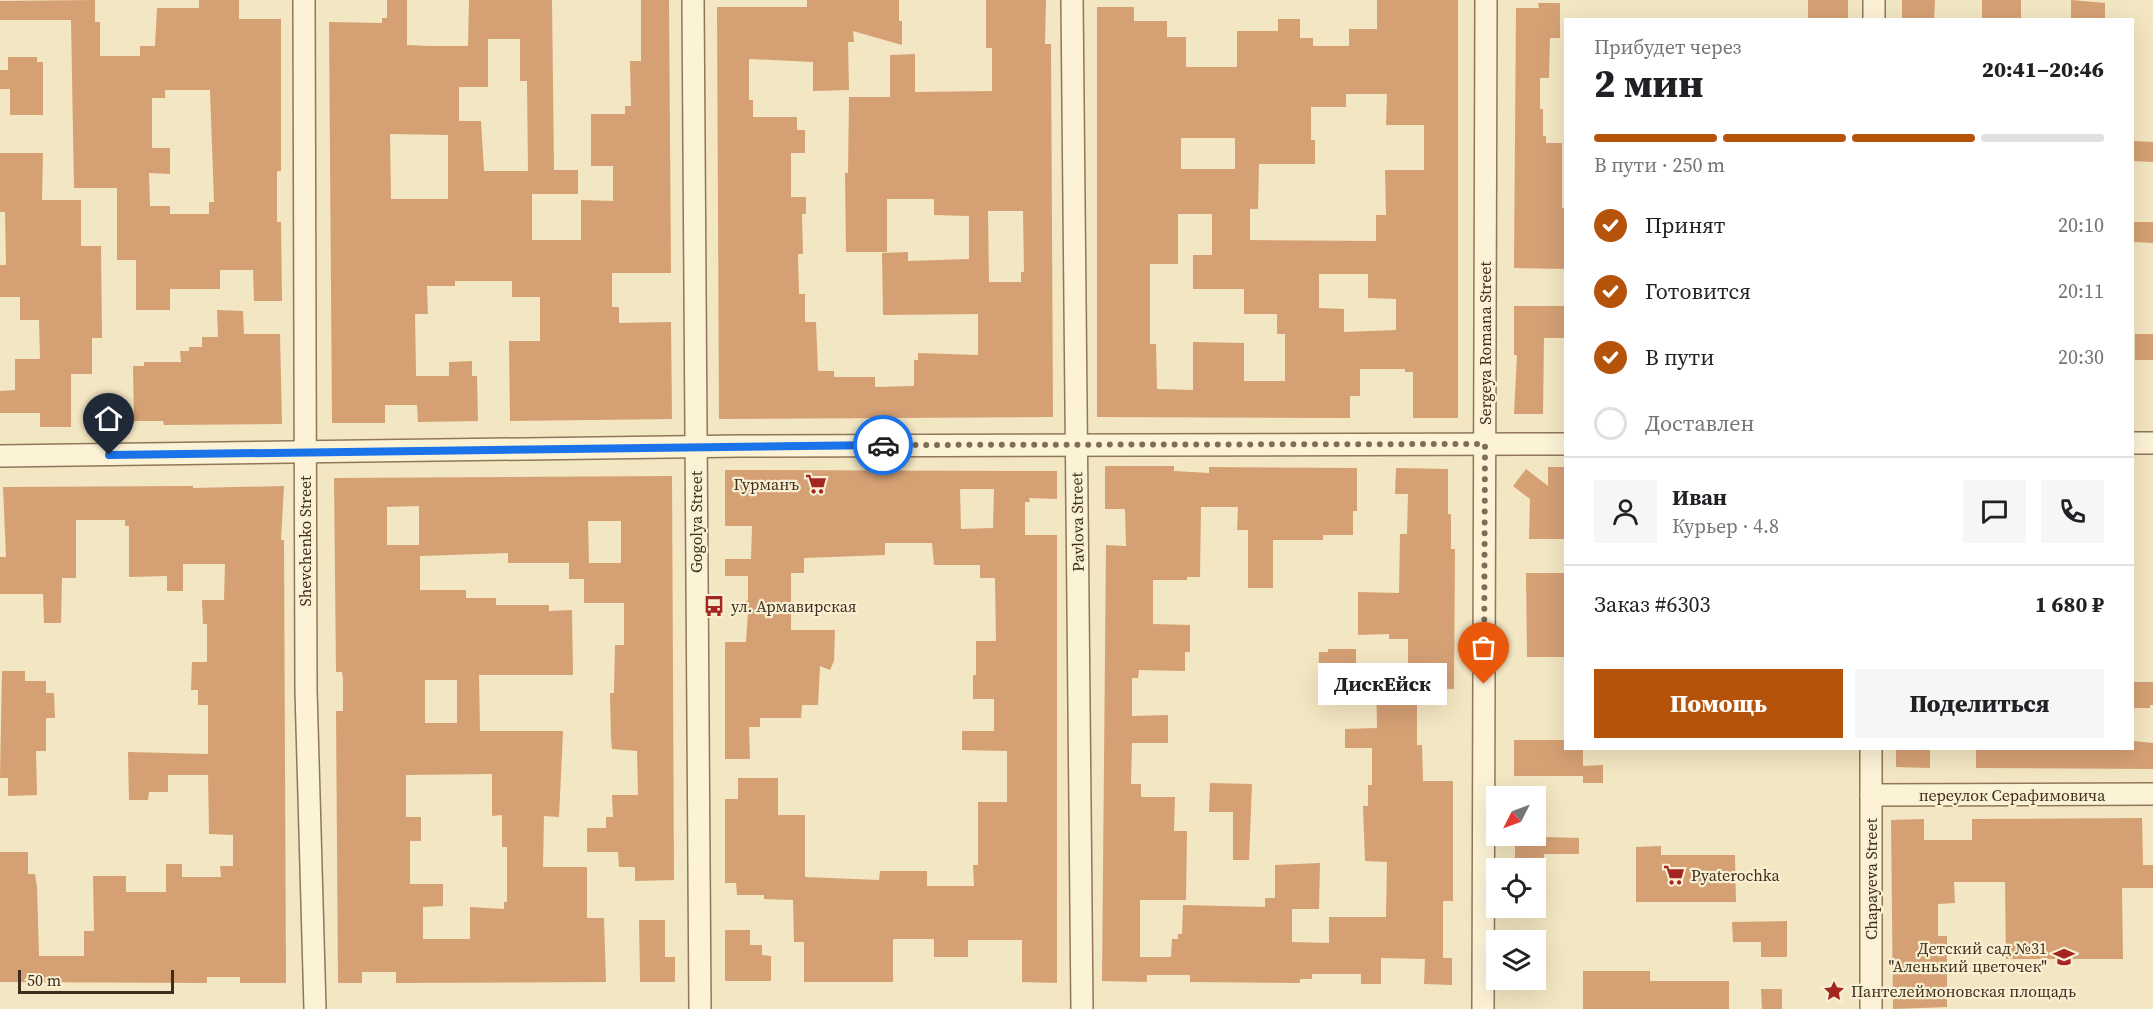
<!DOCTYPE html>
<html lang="ru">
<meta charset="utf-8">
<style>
:root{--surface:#fff;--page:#f6f6f6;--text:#202124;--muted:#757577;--line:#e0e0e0;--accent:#b45309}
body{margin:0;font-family:"Source Serif 4",serif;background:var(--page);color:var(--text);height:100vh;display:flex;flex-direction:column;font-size:22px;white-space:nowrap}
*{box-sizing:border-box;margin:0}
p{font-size:20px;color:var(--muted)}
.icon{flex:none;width:33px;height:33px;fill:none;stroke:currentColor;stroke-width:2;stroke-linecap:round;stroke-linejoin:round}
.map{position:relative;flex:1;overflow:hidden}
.side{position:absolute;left:1564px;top:18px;width:570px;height:732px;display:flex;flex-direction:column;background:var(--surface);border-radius:0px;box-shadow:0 6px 24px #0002}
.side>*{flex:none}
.needle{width:39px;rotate:228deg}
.tools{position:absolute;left:1486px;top:786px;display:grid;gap:12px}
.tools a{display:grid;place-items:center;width:60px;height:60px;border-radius:0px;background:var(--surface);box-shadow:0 6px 24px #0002;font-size:30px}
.scale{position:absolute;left:18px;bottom:15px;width:156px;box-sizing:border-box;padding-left:6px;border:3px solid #3d2e1d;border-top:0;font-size:16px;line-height:21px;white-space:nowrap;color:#3d2e1d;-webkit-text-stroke:4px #f9f0d3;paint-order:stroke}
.pin{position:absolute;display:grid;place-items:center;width:51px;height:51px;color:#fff;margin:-62px -26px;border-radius:50% 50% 50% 0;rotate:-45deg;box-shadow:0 0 6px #0007}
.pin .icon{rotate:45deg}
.courier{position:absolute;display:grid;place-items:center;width:60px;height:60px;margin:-30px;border:4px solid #1a73e8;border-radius:50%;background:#fff;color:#222;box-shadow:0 2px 8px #0007}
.bubble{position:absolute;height:42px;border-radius:0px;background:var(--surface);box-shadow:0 6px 24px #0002;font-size:20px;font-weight:800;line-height:42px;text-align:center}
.head em{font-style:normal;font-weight:800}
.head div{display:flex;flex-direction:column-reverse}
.head{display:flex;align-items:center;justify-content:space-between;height:102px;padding:0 30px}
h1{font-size:39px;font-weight:800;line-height:45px}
.bar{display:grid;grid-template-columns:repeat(4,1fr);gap:9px 6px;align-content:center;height:72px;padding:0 30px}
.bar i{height:8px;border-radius:4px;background:var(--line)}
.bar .current{background:var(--accent)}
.bar p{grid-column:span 4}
.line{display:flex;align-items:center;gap:15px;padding:0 30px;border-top:2px solid var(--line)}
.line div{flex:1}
.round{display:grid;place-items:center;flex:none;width:63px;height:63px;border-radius:0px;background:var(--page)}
ol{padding:0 30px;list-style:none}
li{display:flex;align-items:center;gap:18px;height:66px}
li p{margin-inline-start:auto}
li .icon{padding:6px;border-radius:50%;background:var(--accent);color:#fff;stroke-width:4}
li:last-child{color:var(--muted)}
li i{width:33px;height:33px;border:3px solid var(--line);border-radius:50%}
.button{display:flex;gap:12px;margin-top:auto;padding:12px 30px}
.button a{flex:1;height:69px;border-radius:0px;background:var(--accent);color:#fff;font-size:24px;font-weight:800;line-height:69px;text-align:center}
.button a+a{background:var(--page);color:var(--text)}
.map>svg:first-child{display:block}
.building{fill:#d5a074;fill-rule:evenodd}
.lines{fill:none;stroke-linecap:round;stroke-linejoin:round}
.minor-casing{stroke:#8f7757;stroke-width:24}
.minor{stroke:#fcf3d7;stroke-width:21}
.done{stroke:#7d6e57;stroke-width:6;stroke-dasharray:0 10.8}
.route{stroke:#1a73e8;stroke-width:8}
.labels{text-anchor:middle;stroke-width:4.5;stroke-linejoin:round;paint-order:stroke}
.street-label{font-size:16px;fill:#3d2e1d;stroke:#f9f0d3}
.poi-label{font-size:16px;fill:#3d2e1d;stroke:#f9f0d3;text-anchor:start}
</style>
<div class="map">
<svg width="2153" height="1009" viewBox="0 0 2153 1009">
<rect width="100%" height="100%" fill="#f3e6c2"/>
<g class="building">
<path d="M 95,0 L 95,22 L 100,22 L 100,56 L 140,56 L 140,46 L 155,46 L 157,8 L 199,8 L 199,0 L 239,0 L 239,19 L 281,19 L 281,171 L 277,171 L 277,222 L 281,222 L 282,301 L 254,301 L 253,270 L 220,270 L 220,289 L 170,289 L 170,310 L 136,310 L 136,260 L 117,260 L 117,188 L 74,188 L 71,20 L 0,20 L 0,1 ZM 165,90 L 210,90 L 214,202 L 209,202 L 209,214 L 170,214 L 170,206 L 150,206 L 149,173 L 170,174 L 170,148 L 152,148 L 152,98 L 165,98 Z"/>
<path d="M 387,0 L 407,0 L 407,45 L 429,46 L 468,46 L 469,0 L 552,0 L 554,170 L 578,170 L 578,194 L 532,194 L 532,240 L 581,240 L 581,200 L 613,201 L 613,166 L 591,166 L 591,114 L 625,114 L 625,106 L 631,106 L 630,61 L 641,61 L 641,0 L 669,0 L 671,273 L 612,273 L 612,307 L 619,307 L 619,323 L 671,322 L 672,419 L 510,421 L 509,341 L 540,341 L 540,297 L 512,297 L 512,281 L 455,281 L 455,286 L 427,286 L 428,314 L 415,314 L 416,376 L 449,376 L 449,362 L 472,361 L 472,376 L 477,376 L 478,421 L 418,422 L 417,405 L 385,405 L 385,423 L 332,423 L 329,22 L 382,23 L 382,18 L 387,18 ZM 488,39 L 520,39 L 520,81 L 527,81 L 528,171 L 484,171 L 481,121 L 459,121 L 459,87 L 488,87 ZM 390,134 L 448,135 L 448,199 L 391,199 Z"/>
<path d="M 807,0 L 899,0 L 899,21 L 902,21 L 902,45 L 853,31 L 854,42 L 848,42 L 849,90 L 813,91 L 813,62 L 749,59 L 749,100 L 753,100 L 753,117 L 797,117 L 797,130 L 805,130 L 805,153 L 791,153 L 791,197 L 806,197 L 806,214 L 802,214 L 803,254 L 798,254 L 799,294 L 805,294 L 805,322 L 816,322 L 818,371 L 834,371 L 834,377 L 875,377 L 875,387 L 914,386 L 914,360 L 918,360 L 918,353 L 978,355 L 978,314 L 883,315 L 882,253 L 908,252 L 908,261 L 969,259 L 969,216 L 934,215 L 934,199 L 887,199 L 887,252 L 846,252 L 845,173 L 848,173 L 849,97 L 890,97 L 890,55 L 915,54 L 915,92 L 992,91 L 992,48 L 986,48 L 986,0 L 1046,0 L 1045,44 L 1051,44 L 1053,417 L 719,419 L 717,7 L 807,7 ZM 988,211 L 1023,211 L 1024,272 L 1021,272 L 1021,282 L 989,282 Z"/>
<path d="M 1377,0 L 1458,0 L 1458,418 L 1413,418 L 1413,372 L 1405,372 L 1405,369 L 1360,369 L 1360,396 L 1350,396 L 1350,418 L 1097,417 L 1097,7 L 1134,7 L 1134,21 L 1167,21 L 1167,37 L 1186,37 L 1186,67 L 1237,67 L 1237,31 L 1278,31 L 1278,19 L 1300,19 L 1300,38 L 1313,38 L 1313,46 L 1349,46 L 1349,29 L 1377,29 ZM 1346,94 L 1387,94 L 1386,125 L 1424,125 L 1424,170 L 1385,170 L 1386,215 L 1376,215 L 1376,241 L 1250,240 L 1250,209 L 1258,209 L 1259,164 L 1315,164 L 1315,140 L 1311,140 L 1311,107 L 1346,107 ZM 1181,138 L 1235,138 L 1235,169 L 1181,169 ZM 1178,214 L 1212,214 L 1212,255 L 1193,255 L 1193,289 L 1244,289 L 1244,314 L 1277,314 L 1277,334 L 1285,334 L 1285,381 L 1244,381 L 1244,343 L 1193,342 L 1193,390 L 1157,389 L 1156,344 L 1150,344 L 1150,264 L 1178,264 ZM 1319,274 L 1368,274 L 1368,298 L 1396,299 L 1396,330 L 1344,332 L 1344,309 L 1319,308 Z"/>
<path d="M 1808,0 L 1848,0 L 1848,20 L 1808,18 Z"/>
<path d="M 1902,0 L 1935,0 L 1934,19 L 1902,20 Z"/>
<rect x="1982" y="0" width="39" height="20"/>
<path d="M 2071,0 L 2105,3 L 2105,20 L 2071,19 Z"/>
<path d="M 1538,3 L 1560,3 L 1560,38 L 1550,38 L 1549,78 L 1540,78 L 1540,109 L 1543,109 L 1543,136 L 1546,136 L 1546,143 L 1562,143 L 1562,208 L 1566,208 L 1566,269 L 1514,268 L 1516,8 L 1539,8 Z"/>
<path d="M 8,57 L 37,57 L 37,62 L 43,62 L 43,115 L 10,115 L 10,89 L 0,89 L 0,70 L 8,70 Z"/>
<path d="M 2133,141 L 2153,142 L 2153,162 L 2133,161 Z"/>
<path d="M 0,153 L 43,153 L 42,200 L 81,200 L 81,246 L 101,246 L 102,338 L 92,338 L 92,374 L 71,374 L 71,427 L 40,427 L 40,413 L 0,413 L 0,391 L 15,390 L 15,359 L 40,359 L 39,320 L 20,320 L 20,297 L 0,297 L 0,265 L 6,265 L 5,212 L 0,212 Z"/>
<path d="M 2133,222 L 2153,222 L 2153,243 L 2133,242 Z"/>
<path d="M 1514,306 L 1566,306 L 1566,338 L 1544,338 L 1543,414 L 1514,414 L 1517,355 L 1514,355 Z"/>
<path d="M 217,310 L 243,311 L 244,334 L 280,334 L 282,424 L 164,425 L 163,421 L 134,421 L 133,366 L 144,366 L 144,362 L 181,362 L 180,351 L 189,351 L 189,347 L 202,347 L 202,337 L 218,337 Z"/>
<rect x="2135" y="334" width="18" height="26"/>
<path d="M 1105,466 L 1174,466 L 1174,471 L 1209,473 L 1209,467 L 1357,468 L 1357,511 L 1353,511 L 1353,535 L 1323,535 L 1323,540 L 1273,540 L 1273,588 L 1248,588 L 1248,530 L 1237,530 L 1238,507 L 1201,507 L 1200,577 L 1187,577 L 1187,580 L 1153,580 L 1153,624 L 1190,625 L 1190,652 L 1185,652 L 1185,671 L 1139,670 L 1138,678 L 1132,678 L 1132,716 L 1168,715 L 1168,743 L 1132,743 L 1131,784 L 1141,784 L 1141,797 L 1175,797 L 1174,831 L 1187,831 L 1186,900 L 1140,900 L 1140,957 L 1171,957 L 1172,939 L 1178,939 L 1178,934 L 1182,934 L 1183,905 L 1265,907 L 1265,898 L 1275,898 L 1275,865 L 1320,863 L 1319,909 L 1292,909 L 1292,942 L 1329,943 L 1329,917 L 1386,917 L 1387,862 L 1365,861 L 1363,806 L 1368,806 L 1368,785 L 1372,785 L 1372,748 L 1345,748 L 1345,729 L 1377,728 L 1376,674 L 1408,674 L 1408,639 L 1389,639 L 1389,634 L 1358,635 L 1358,592 L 1399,593 L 1400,534 L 1407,534 L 1408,494 L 1395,494 L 1396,468 L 1448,469 L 1448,514 L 1451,514 L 1451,549 L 1455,549 L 1454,689 L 1417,688 L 1417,745 L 1422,745 L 1423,781 L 1453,781 L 1453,901 L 1443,901 L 1443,958 L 1452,958 L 1452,985 L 1424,984 L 1425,959 L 1381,958 L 1381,984 L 1361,984 L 1361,974 L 1312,974 L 1312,979 L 1300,979 L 1300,983 L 1190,982 L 1190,975 L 1147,975 L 1147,982 L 1102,981 L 1106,545 L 1126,546 L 1125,509 L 1105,509 Z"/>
<path d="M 1548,467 L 1566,467 L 1566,539 L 1529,539 L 1530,499 L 1513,486 L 1526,469 L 1548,486 Z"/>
<path d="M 725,470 L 1057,471 L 1057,499 L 1029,498 L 1030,502 L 1025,502 L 1025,535 L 1057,535 L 1057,983 L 1022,982 L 1022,940 L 968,940 L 968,957 L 934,957 L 934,939 L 893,939 L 893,982 L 804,982 L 804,942 L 794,942 L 793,900 L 764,899 L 764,895 L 737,895 L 736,883 L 725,883 L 725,799 L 738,799 L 738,778 L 778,778 L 778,815 L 805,815 L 805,877 L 879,880 L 880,871 L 927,871 L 927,886 L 974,886 L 973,865 L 978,865 L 978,802 L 1007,802 L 1007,751 L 962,750 L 962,731 L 994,731 L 994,699 L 973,699 L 973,675 L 976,675 L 976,641 L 996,641 L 995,578 L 980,578 L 980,565 L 934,565 L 932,543 L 885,543 L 885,555 L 804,558 L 804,573 L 791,573 L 791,630 L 835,630 L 834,661 L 830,670 L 820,666 L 818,705 L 802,705 L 801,718 L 760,718 L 760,727 L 749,727 L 750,759 L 725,759 L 725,642 L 746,642 L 748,613 L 741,605 L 748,600 L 748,576 L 725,576 L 725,559 L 751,559 L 752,526 L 725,526 ZM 960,489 L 994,489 L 993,528 L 961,529 Z"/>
<path d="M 672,476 L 674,880 L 635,881 L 635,867 L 619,867 L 618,852 L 587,852 L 587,828 L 606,828 L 606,817 L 613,817 L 612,795 L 638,795 L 637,751 L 612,749 L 611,738 L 610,693 L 614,693 L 615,645 L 624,645 L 624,603 L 584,603 L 584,579 L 569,579 L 569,563 L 508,563 L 508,553 L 420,556 L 420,590 L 466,590 L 466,598 L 496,598 L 496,605 L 549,605 L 549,611 L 572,610 L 573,675 L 479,675 L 480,731 L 563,731 L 559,817 L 544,816 L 543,867 L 587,867 L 587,918 L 604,918 L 606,982 L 396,983 L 396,972 L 362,972 L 362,983 L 338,983 L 336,711 L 343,711 L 343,679 L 342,672 L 336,672 L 334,478 ZM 419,506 L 419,545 L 387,545 L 387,507 ZM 588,521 L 621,521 L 621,563 L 589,563 ZM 425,680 L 457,680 L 457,723 L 425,723 ZM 492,774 L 492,816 L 502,815 L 502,847 L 507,847 L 507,902 L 504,902 L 504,909 L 470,907 L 470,939 L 423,939 L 423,907 L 443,906 L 443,884 L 410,884 L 410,841 L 421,841 L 421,817 L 406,817 L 406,775 Z"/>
<path d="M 193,486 L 193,488 L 284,486 L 281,540 L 284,540 L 286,983 L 240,983 L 240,977 L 207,977 L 207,983 L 0,982 L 0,852 L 28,852 L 28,874 L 35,874 L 37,887 L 39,956 L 84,956 L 84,931 L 94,931 L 93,876 L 126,876 L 126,892 L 166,892 L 166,864 L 182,864 L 182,877 L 221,877 L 220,866 L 233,866 L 233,835 L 209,834 L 208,775 L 168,775 L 168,792 L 149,792 L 148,800 L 129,800 L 128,752 L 208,754 L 208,705 L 198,705 L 198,690 L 191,690 L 192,662 L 207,662 L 207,624 L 203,624 L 202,600 L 224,600 L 225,564 L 183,564 L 183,591 L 167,591 L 167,576 L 129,577 L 129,526 L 125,526 L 125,520 L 76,520 L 76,578 L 62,578 L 61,623 L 44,623 L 43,594 L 0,594 L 0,557 L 6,557 L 3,487 Z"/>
<path d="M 1526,573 L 1564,573 L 1565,657 L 1527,657 Z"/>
<path d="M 1328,649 L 1356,649 L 1356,688 L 1318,688 L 1319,652 L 1328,652 Z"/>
<path d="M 2,671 L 25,671 L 25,681 L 46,681 L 46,693 L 54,693 L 55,718 L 46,718 L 46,751 L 36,751 L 37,795 L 8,796 L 8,778 L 0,778 Z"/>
<path d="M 2133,682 L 2153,682 L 2153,705 L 2150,705 L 2150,708 L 2133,708 Z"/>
<path d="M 1514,740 L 1566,740 L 1566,748 L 1583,748 L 1583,766 L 1603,765 L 1603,783 L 1583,783 L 1583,767 L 1583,776 L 1514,776 Z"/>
<path d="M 2133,741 L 2153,743 L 2153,769 L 1976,768 L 1976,748 L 2133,748 Z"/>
<path d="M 1896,748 L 1930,748 L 1930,768 L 1896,767 Z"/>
<path d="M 1210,783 L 1252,784 L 1249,860 L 1233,860 L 1233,812 L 1209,812 Z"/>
<path d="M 2142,818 L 2143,865 L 2153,865 L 2153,888 L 2122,888 L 2123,959 L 2006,959 L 2005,882 L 1954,882 L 1955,903 L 1938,904 L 1938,936 L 1947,936 L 1947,1007 L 1893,1009 L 1891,820 L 1924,819 L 1924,840 L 1972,840 L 1972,819 Z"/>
<path d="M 1515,836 L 1579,838 L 1579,854 L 1544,854 L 1544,866 L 1515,868 Z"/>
<path d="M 1661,846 L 1661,855 L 1735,855 L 1736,902 L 1636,902 L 1636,847 Z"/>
<path d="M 639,920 L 665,920 L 665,957 L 675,957 L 675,982 L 640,982 Z"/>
<path d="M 1787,921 L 1787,957 L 1761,957 L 1761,942 L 1733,942 L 1732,922 Z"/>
<path d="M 725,930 L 750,930 L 750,945 L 762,945 L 762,955 L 771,956 L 771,981 L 725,981 Z"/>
<path d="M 1583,971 L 1650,971 L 1650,981 L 1729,981 L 1729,1009 L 1583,1009 Z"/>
<path d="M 1761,989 L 1782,989 L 1782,1009 L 1762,1009 Z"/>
</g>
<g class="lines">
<defs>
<g id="minor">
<path d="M 304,0 L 306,690 L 315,1009"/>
<path d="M 693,0 L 700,1009"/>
<path d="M 1072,0 L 1082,1009"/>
<path d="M 1874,20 L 1874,0"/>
<path d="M 2133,443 L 2153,443"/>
<path d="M 0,456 L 740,446 L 1566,444"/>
<path d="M 1871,748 L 1871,1009"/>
<path d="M 1871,795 L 2153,794"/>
<path d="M 1483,1009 L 1486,0"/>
</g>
</defs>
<use href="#minor" class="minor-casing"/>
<use href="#minor" class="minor"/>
</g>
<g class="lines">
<path class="done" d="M 883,445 L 1485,444 L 1484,684"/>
<path class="route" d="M 109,455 L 883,445"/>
</g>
<defs>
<symbol id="supermarket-bare" viewBox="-9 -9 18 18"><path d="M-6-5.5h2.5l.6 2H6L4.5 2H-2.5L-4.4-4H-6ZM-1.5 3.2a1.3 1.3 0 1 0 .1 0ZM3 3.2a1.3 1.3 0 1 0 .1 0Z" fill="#a52520" stroke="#f9f0d3" stroke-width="2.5" paint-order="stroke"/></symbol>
<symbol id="bus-bare" viewBox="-9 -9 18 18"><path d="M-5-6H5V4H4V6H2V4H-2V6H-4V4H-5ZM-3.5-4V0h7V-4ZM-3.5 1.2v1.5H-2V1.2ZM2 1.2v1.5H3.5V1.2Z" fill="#a52520" stroke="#f9f0d3" stroke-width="2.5" paint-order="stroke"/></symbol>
<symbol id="school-bare" viewBox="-9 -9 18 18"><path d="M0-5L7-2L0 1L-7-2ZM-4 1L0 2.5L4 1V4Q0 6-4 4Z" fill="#a52520" stroke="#f9f0d3" stroke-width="2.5" paint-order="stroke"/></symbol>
<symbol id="sight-bare" viewBox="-9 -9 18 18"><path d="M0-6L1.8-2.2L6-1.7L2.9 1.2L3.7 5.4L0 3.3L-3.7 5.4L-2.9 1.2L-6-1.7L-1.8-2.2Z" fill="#a52520" stroke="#f9f0d3" stroke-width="2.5" paint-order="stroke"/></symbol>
</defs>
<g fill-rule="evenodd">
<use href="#supermarket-bare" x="801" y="469" width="30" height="30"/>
<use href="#bus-bare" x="699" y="591" width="30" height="30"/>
<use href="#supermarket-bare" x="1659" y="860" width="30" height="30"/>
<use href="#school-bare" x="2049" y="942" width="30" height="30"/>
<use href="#sight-bare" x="1819" y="976" width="30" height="30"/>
</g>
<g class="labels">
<g class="street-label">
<text transform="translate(1485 343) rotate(-90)" y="6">Sergeya Romana Street</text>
<text transform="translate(696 522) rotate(-90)" y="6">Gogolya Street</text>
<text transform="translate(1077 522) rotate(-91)" y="6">Pavlova Street</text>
<text transform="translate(305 541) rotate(-90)" y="6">Shevchenko Street</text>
<text x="2012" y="801">переулок Серафимовича</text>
<text transform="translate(1871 879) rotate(-90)" y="6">Chapayeva Street</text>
</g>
<g class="poi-label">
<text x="799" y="490" text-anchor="end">Гурманъ</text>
<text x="731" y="612">ул. Армавирская</text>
<text x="1691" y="881">Pyaterochka</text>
<text x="2047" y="954" text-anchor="end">Детский сад №31<tspan x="2047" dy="18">"Аленький цветочек"</tspan></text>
<text x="1851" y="997">Пантелеймоновская площадь</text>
</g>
</g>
</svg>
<div class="tools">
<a><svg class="needle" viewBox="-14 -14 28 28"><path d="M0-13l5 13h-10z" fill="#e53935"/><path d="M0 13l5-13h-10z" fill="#757577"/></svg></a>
<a><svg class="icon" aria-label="locate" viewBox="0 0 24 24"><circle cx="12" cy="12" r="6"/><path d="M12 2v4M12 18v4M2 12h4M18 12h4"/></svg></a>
<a><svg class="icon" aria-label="layers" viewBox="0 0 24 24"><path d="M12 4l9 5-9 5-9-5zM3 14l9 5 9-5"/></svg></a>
</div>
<div class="scale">50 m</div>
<div class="pin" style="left:1484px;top:684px;background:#ea580c"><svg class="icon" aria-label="bag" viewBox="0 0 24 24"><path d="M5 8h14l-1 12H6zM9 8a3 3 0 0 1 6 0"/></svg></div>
<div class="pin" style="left:109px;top:455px;background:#1f2937"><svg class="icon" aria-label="home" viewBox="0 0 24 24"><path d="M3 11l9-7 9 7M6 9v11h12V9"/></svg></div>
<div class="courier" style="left:883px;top:445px"><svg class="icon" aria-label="car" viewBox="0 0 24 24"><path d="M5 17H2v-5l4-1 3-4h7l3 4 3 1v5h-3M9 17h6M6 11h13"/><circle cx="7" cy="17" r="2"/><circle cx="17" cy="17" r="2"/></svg></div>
<div class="bubble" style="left:1318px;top:663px;width:129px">ДискЕйск</div>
<section class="side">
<div class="head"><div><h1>2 мин</h1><p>Прибудет через</p></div><em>20:41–20:46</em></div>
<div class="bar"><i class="current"></i><i class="current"></i><i class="current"></i><i></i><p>В пути · 250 m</p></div>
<ol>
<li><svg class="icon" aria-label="check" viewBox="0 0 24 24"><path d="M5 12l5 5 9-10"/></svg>Принят<p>20:10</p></li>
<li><svg class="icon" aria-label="check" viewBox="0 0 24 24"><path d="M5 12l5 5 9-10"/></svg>Готовится<p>20:11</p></li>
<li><svg class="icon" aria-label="check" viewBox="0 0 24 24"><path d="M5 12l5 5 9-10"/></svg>В пути<p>20:30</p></li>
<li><i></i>Доставлен</li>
</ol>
<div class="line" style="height:108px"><a class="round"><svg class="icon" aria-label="person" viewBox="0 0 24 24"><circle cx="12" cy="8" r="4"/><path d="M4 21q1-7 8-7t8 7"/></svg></a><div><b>Иван</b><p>Курьер · 4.8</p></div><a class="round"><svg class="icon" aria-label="chat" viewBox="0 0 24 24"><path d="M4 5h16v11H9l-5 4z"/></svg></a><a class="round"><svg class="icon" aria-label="phone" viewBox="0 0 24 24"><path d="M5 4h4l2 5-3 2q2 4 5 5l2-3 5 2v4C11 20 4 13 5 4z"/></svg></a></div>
<div class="line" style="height:78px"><div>Заказ #6303</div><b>1 680 ₽</b></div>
<div class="button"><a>Помощь</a><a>Поделиться</a></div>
</section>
</div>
